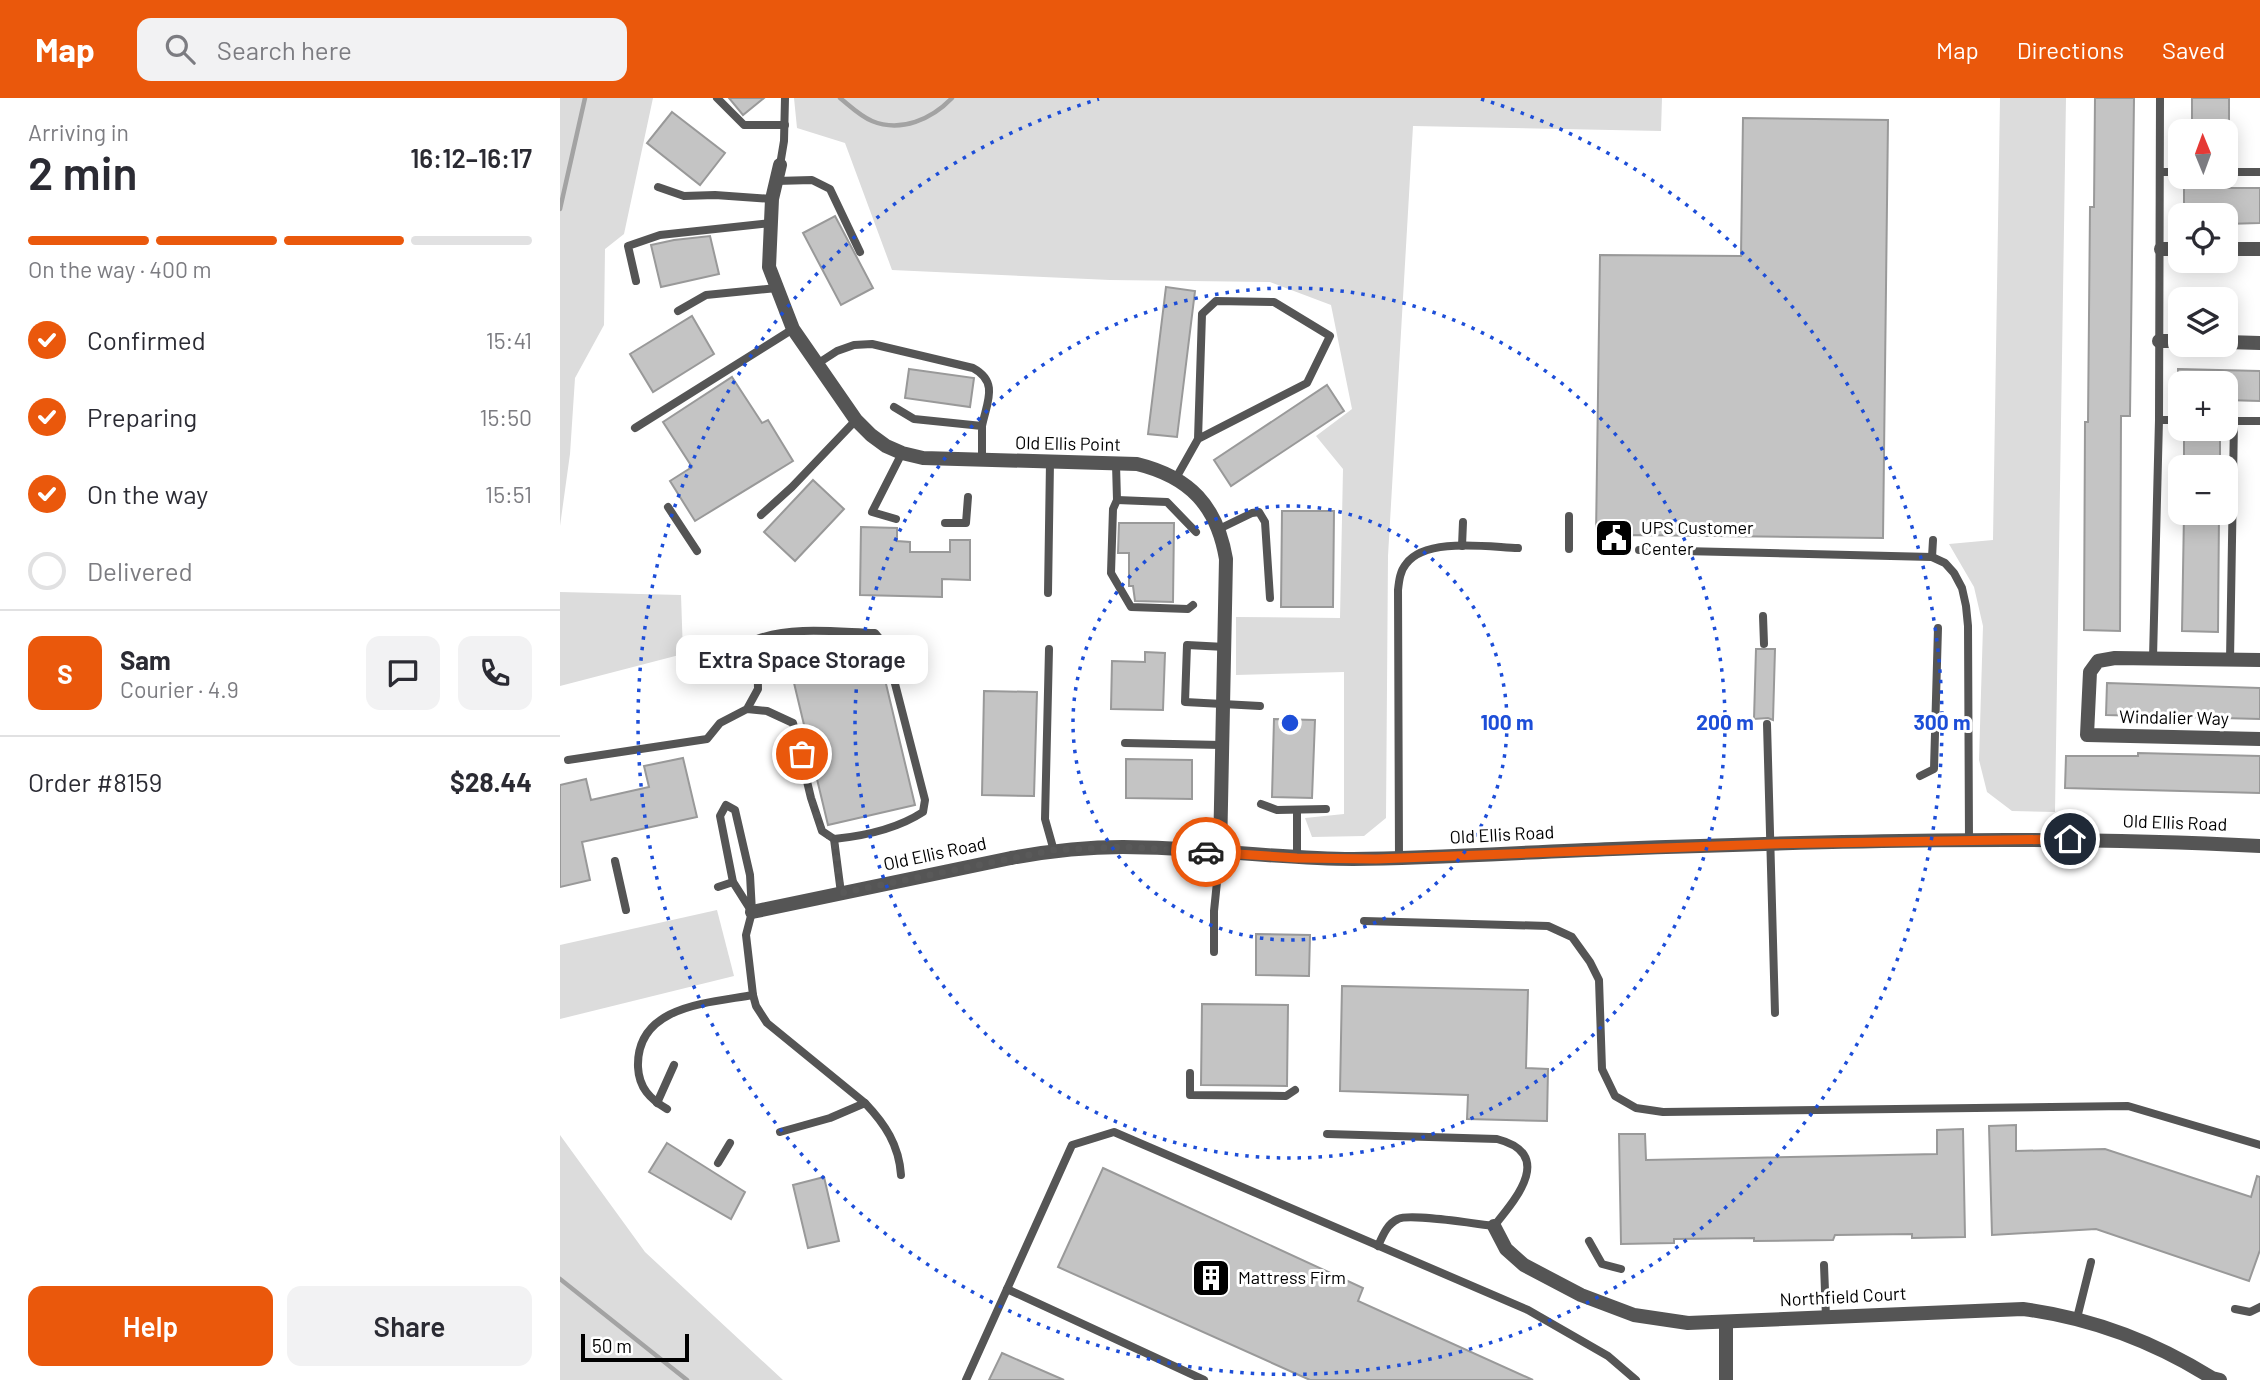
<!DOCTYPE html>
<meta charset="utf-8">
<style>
:root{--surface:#fff;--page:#f2f2f3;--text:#2b2b33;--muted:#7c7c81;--line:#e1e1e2;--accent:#ea580c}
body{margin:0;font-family:Barlow,sans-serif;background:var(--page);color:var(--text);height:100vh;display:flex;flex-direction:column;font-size:26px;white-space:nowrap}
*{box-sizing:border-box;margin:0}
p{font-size:23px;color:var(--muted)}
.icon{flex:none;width:38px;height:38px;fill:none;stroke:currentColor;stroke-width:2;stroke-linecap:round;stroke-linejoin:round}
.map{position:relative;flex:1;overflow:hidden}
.details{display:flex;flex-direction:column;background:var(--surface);width:560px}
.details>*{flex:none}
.needle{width:46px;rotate:359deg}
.controls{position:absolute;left:1608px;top:21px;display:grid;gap:14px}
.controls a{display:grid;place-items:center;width:70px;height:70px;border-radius:14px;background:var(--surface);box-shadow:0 4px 18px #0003;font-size:35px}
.scale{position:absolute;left:21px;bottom:18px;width:108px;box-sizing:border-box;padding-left:7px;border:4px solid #000;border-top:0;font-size:19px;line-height:24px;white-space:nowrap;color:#000;-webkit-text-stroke:5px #fff;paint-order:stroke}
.pin{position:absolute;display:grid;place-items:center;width:60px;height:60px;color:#fff;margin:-30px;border:4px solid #fff;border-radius:50%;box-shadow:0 2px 7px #0007}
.courier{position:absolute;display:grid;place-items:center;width:70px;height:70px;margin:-35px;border:5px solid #ea580c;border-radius:50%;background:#fff;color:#222;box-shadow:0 2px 9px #0007}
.bubble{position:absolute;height:49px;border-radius:14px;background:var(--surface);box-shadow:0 4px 18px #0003;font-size:23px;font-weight:600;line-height:49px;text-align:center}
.overview em{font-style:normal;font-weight:600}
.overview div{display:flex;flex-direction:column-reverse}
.overview{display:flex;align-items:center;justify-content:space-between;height:119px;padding:0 28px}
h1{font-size:46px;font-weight:600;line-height:52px}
.bar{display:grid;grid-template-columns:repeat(4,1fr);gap:10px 7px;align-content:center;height:84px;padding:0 28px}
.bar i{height:9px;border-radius:5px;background:var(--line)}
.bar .on{background:var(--accent)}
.bar p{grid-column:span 4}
.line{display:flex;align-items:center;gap:18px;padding:0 28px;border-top:2px solid var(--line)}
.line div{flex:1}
.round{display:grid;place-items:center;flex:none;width:74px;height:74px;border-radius:14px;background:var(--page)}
ol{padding:0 28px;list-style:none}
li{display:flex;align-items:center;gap:21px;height:77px}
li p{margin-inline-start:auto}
li .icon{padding:7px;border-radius:50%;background:var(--accent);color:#fff;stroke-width:4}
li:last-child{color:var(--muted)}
li i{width:38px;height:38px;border:4px solid var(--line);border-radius:50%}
.button{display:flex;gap:14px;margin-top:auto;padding:14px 28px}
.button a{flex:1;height:80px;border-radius:14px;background:var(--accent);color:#fff;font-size:28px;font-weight:600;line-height:80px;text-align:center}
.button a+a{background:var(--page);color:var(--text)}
header{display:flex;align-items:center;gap:42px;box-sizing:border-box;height:98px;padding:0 35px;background:var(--accent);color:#fff}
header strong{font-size:33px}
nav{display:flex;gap:38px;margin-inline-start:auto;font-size:24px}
.search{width:490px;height:63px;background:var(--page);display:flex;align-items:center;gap:18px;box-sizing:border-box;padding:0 24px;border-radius:14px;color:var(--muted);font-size:26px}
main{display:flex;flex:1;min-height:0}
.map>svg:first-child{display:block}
.green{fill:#dcdcdc}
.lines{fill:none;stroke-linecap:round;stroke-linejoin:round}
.stream{stroke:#a3a3a3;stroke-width:4.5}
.building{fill:#c4c4c4;stroke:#999;stroke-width:2}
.service{stroke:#555;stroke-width:8}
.minor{stroke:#555;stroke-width:14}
.done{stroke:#595959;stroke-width:7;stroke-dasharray:0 12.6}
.route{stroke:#ea580c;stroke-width:9}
.ring{fill:none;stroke:#1d4ed8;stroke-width:3.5;stroke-dasharray:3.5 7}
.labels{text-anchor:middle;stroke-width:6;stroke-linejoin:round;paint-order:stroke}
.street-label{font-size:18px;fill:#000;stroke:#fff}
.poi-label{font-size:18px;fill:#000;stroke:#fff;text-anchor:start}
.centre{fill:#1d4ed8;stroke:#fff;stroke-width:3.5}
.ring-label{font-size:21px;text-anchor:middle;font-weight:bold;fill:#1d4ed8;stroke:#fff;stroke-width:6;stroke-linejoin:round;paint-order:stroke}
</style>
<header>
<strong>Map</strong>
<div class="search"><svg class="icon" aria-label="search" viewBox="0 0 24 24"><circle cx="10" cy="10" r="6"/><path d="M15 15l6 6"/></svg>Search here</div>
<nav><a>Map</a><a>Directions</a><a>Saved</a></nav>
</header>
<main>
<section class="details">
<div class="overview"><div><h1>2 min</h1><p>Arriving in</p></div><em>16:12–16:17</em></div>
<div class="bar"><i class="on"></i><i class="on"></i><i class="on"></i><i></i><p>On the way · 400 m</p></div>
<ol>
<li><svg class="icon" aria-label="check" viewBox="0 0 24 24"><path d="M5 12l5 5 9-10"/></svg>Confirmed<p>15:41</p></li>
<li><svg class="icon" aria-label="check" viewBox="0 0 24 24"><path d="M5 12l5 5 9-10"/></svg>Preparing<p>15:50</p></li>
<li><svg class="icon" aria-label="check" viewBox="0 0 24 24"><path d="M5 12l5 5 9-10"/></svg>On the way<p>15:51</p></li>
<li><i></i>Delivered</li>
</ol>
<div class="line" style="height:126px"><b class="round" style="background:var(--accent);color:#fff">S</b><div><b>Sam</b><p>Courier · 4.9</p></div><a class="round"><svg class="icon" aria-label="chat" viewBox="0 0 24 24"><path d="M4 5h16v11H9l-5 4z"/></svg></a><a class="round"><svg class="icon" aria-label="phone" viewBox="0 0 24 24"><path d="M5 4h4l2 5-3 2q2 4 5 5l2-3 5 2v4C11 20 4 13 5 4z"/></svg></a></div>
<div class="line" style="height:91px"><div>Order #8159</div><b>$28.44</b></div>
<div class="button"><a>Help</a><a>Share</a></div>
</section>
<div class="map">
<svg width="1700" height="1282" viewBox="0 0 1700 1282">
<rect width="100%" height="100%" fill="#fff"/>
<g class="green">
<path d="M 0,0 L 93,0 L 64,136 L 45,151 L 44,227 L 15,280 L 10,356 L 0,428 Z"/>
<path d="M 234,0 L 1102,0 L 1101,33 L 853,28 L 828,458 L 826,720 L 804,738 L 752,739 L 745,720 L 784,716 L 784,574 L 676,577 L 676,519 L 780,520 L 783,371 L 756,338 L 792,311 L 771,207 L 710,184 L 550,182 L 332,172 L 285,45 L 237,30 Z"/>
<path d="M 1440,0 L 1506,0 L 1495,714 L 1452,713 L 1427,694 L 1419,662 L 1423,528 L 1414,489 L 1389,446 L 1433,442 Z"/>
<path d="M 0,494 L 121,497 L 123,556 L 0,588 Z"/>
<path d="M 157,812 L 174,878 L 0,921 L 0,847 Z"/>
<path d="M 0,1037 L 85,1154 L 223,1282 L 0,1282 Z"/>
</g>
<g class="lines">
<g class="stream">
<path d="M 280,0 C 290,8 300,18 312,23 C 341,35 372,21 392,0"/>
<path d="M 0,111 L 25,0"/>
<path d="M 0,1181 L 127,1282"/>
</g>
</g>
<g class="building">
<path d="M 169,0 L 204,0 L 183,17 Z"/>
<path d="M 1535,0 L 1574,0 L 1570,318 L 1561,318 L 1560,533 L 1524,532 L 1525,324 L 1528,324 L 1530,109 L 1534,109 Z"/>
<rect x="1632" y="0" width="37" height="33"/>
<path d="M 112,14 L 165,55 L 140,87 L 87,45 Z"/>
<path d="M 1183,20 L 1328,22 L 1323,440 L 1069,437 L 1069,444 L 1042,444 L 1042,437 L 1036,437 L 1040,157 L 1181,158 Z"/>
<path d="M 1624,90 L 1700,90 L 1700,125 L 1666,126 L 1666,117 L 1624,117 Z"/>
<path d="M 275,118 L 313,190 L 281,207 L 243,135 Z"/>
<path d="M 150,138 L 159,176 L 101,189 L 91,147 L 114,142 Z"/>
<path d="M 606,189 L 635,193 L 617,339 L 588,336 Z"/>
<path d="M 132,218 L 154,256 L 93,294 L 70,256 Z"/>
<path d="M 349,271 L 414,280 L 410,309 L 345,300 Z"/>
<path d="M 1618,271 L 1700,273 L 1700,303 L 1666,302 L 1666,285 L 1618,285 Z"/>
<path d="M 172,279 L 202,325 L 208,322 L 233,363 L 135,423 L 110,383 L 132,369 L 103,324 Z"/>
<path d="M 767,287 L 784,313 L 671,388 L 654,362 Z"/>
<rect x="1624" y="331" width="36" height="38"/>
<path d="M 253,382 L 284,411 L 235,463 L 204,434 Z"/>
<path d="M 722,413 L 774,413 L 773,509 L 721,509 Z"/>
<path d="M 1624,415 L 1659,415 L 1658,534 L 1622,533 Z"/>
<path d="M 559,425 L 614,425 L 613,504 L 575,503 L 573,488 L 569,488 L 569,455 L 558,455 Z"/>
<path d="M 301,429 L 337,430 L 337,443 L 350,444 L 350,454 L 390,454 L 390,442 L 410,442 L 410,482 L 382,481 L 382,499 L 300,497 Z"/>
<path d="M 1196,551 L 1215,551 L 1213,622 L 1208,620 L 1194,621 Z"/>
<path d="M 585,554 L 605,555 L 603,612 L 551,611 L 552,563 L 585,564 Z"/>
<path d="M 321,565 L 355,707 L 268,727 L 234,585 Z"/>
<path d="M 1547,585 L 1700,590 L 1700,621 L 1546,617 Z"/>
<path d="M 424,593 L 477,594 L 474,698 L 422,697 Z"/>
<path d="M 714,621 L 755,622 L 752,700 L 712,699 Z"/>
<path d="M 1578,655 L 1700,658 L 1700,695 L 1505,690 L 1506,658 L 1578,658 Z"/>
<path d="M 123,660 L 137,719 L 22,744 L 30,782 L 0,789 L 0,687 L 26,681 L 31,702 L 89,689 L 84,668 Z"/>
<path d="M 566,661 L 632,662 L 632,701 L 566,700 Z"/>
<path d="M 696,836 L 750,837 L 749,878 L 696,877 Z"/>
<path d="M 782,888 L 968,892 L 966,970 L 988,971 L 987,1023 L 907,1021 L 908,997 L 780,993 Z"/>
<path d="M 642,906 L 728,907 L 727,988 L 641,987 Z"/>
<path d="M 1456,1027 L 1456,1053 L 1545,1051 L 1691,1099 L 1697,1078 L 1700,1079 L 1700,1152 L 1689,1183 L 1536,1131 L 1432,1137 L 1429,1028 Z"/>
<path d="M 1403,1031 L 1405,1139 L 1352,1140 L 1352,1136 L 1275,1137 L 1273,1142 L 1194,1143 L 1194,1140 L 1114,1141 L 1114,1145 L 1061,1146 L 1059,1036 L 1085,1036 L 1086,1062 L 1377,1056 L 1377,1032 Z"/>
<path d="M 107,1045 L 185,1094 L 171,1121 L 89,1074 Z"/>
<path d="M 543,1070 L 803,1190 L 798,1203 L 973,1282 L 750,1282 L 498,1169 Z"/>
<path d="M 264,1079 L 279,1143 L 248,1150 L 233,1087 Z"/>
<path d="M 442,1255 L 504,1282 L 429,1282 Z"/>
</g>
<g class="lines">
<g class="service">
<path d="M 157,0 L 184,27 L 225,27"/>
<path d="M 220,67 L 224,43 L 225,0"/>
<path d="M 1600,74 L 1620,74"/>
<path d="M 1666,74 L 1700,74"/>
<path d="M 216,83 L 252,82 L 270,91 L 300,154"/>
<path d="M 98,89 L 124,98 L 155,97 L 212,101"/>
<path d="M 76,183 L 68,148 L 100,137 L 211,125"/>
<path d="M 118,213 L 146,197 L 217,190"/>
<path d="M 257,266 L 277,253 L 294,247 L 312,246 L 413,270 C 439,284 427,304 422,328"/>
<path d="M 334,309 L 354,321 L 422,328 L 422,363"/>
<path d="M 1599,322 L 1600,0"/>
<path d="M 1666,323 L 1700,323"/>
<path d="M 75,330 L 233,231"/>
<path d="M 556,366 L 557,402 L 553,411 L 551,475 L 571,509 L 628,511 L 633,507"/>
<path d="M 616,380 L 638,341 L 747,285 L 770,238 L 714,204 L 656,203 L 642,216 L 638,341"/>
<path d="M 557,402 L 607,404 L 636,434"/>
<path d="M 108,409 L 137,453"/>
<path d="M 201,417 L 232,389 L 296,322"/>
<path d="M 336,421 L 312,414 L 342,355"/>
<path d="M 385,425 L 406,425 L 408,399"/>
<path d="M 659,431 L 692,415 L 699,414 L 705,424 L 710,500"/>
<path d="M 902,448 L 903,424"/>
<path d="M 1009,451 L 1009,418"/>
<path d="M 1079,452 L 1372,459 L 1385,465 L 1394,475 L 1402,490 L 1406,508 L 1408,528 L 1409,742"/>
<path d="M 1372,459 L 1373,442"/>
<path d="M 488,495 L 490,364"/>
<path d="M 1203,518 L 1204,546"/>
<path d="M 665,549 L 627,547 L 625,604 L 700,608"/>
<path d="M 489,551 L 485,721 L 494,753"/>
<path d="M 1593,560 L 1599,322 L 1620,322"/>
<path d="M 1670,562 L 1674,323"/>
<path d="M 1207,626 L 1215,915"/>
<path d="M 565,645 L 662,647"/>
<path d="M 8,662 L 147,641 L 160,625 L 187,611 L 198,591 L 197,541 C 233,528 277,534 315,535 L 325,547 L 365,702 L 363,714 C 337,731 304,738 274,741 L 262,733 L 251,700 L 233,625 L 207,613 L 187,611"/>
<path d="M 1360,678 L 1374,671 L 1378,530"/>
<path d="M 701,706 L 717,712 L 766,711"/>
<path d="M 737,712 L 737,760"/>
<path d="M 274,741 L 281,795"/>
<path d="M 839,761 L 838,492 C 839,483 840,473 846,466 C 865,439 928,449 958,450"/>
<path d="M 55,763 L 66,812"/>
<path d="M 158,789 L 173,784"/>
<path d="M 804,823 L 988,828 L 1012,839 L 1030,864 L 1039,882 L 1042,971 L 1055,998 L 1076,1010 L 1103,1014 L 1568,1008 L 1700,1047"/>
<path d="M 654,854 L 654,813 L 660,755"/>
<path d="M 193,897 L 196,908 L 207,925 L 305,1005"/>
<path d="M 630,975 L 630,997 L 726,998 L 735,992"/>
<path d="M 97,1005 L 114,967"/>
<path d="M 107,1011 C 90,1001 79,990 78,969 C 76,907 149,905 193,897 L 186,837 L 192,814 L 190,777 L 175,712 L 166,707 L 160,718 L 173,784 L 192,814"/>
<path d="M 220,1034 L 270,1020 L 305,1005 C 325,1026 339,1047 341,1077"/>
<path d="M 767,1036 L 937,1041 C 995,1056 956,1101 934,1128 C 916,1126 850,1115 838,1121 C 827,1126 823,1137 818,1148"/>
<path d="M 158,1065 L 170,1045"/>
<path d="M 1029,1143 L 1042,1166 L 1061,1171"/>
<path d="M 1264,1167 L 1266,1219"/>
<path d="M 447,1191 L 644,1282"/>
<path d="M 1675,1211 L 1690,1214 L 1700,1209"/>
<path d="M 1517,1220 L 1531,1164"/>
<path d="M 406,1282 L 512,1047 L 554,1034 L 968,1212 L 1048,1258 L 1076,1282"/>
</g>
<g class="minor">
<path d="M 220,67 L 212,101 L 209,169 L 233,231 L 296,322 L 311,337 L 326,348 L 342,355 L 363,360 L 577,366 C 630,379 657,408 666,461 L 660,755"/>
<path d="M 1601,151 L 1620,151"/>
<path d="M 1666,151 L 1700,151"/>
<path d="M 1599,243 L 1620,243"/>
<path d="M 1666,244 L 1700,245"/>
<path d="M 1700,562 L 1555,560 L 1538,563 L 1530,574 L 1527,637 L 1700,641"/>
<path d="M 192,814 L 451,760 C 489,753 525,749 563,749 C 640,749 717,761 793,761 C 880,760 967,754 1053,751 C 1269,743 1485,737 1700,748"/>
<path d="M 934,1128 L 946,1151 L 964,1167 L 1021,1197 L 1074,1217 L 1128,1225 L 1463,1211 C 1532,1220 1593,1243 1652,1280 L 1660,1282"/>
<path d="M 1166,1282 L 1166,1224"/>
</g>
</g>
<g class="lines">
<path class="done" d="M 242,656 L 251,700 L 262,733 L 274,741 L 281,795 L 494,752 L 564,749 L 646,754"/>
<path class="route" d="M 646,754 L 737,760 L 816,761 L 1210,746 L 1510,741"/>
</g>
<g class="ring">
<circle cx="730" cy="625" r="217"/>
<circle cx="730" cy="625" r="435"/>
<path d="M921 1A652 652 0 1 1 539 1"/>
</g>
<defs>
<symbol id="civic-square" viewBox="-11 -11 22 22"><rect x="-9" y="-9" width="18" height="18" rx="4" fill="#000" stroke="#fff"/><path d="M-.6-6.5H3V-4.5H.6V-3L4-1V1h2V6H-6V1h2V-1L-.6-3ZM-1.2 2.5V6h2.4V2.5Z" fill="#fff"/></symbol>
<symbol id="building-square" viewBox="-11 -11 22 22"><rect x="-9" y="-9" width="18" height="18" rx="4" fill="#000" stroke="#fff"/><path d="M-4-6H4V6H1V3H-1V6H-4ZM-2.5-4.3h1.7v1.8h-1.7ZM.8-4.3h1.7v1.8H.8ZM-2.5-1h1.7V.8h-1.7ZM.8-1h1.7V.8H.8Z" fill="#fff"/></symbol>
</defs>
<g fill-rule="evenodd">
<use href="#civic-square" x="1032" y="418" width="44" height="44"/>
<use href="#building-square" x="629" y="1158" width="44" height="44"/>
</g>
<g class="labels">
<g class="street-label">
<text transform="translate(508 346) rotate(1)" y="6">Old Ellis Point</text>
<text transform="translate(1614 620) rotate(1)" y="6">Windalier Way</text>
<text transform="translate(1615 725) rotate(2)" y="6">Old Ellis Road</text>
<text transform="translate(942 737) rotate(-3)" y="6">Old Ellis Road</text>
<text transform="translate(375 756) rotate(-12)" y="6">Old Ellis Road</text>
<text transform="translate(1283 1199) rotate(-3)" y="6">Northfield Court</text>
</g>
<g class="poi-label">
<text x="1081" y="436">UPS Customer<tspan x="1081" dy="21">Center</tspan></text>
<text x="678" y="1186">Mattress Firm</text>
</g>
</g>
<circle cx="730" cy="625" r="10" class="centre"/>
<g class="ring-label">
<text x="947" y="632">100 m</text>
<text x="1165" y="632">200 m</text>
<text x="1382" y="632">300 m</text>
</g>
</svg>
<div class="controls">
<a><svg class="needle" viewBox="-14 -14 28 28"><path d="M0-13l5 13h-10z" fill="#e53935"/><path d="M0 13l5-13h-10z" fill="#7c7c81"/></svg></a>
<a><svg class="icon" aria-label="locate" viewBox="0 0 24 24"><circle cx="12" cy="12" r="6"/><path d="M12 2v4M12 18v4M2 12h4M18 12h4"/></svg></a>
<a><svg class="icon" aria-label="layers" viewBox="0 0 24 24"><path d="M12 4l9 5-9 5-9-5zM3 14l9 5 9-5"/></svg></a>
<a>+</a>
<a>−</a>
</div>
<div class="scale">50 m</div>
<div class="pin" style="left:242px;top:656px;background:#ea580c"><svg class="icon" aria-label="bag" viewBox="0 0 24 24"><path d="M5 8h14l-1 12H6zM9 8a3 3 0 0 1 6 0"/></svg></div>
<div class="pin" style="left:1510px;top:741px;background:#1f2937"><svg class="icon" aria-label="home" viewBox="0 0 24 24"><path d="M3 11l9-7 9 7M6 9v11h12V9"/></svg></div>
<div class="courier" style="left:646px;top:754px"><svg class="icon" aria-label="car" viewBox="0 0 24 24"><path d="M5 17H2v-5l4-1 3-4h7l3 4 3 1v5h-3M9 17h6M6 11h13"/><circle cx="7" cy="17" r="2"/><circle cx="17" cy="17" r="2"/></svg></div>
<div class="bubble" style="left:116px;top:537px;width:252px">Extra Space Storage</div>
</div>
</main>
